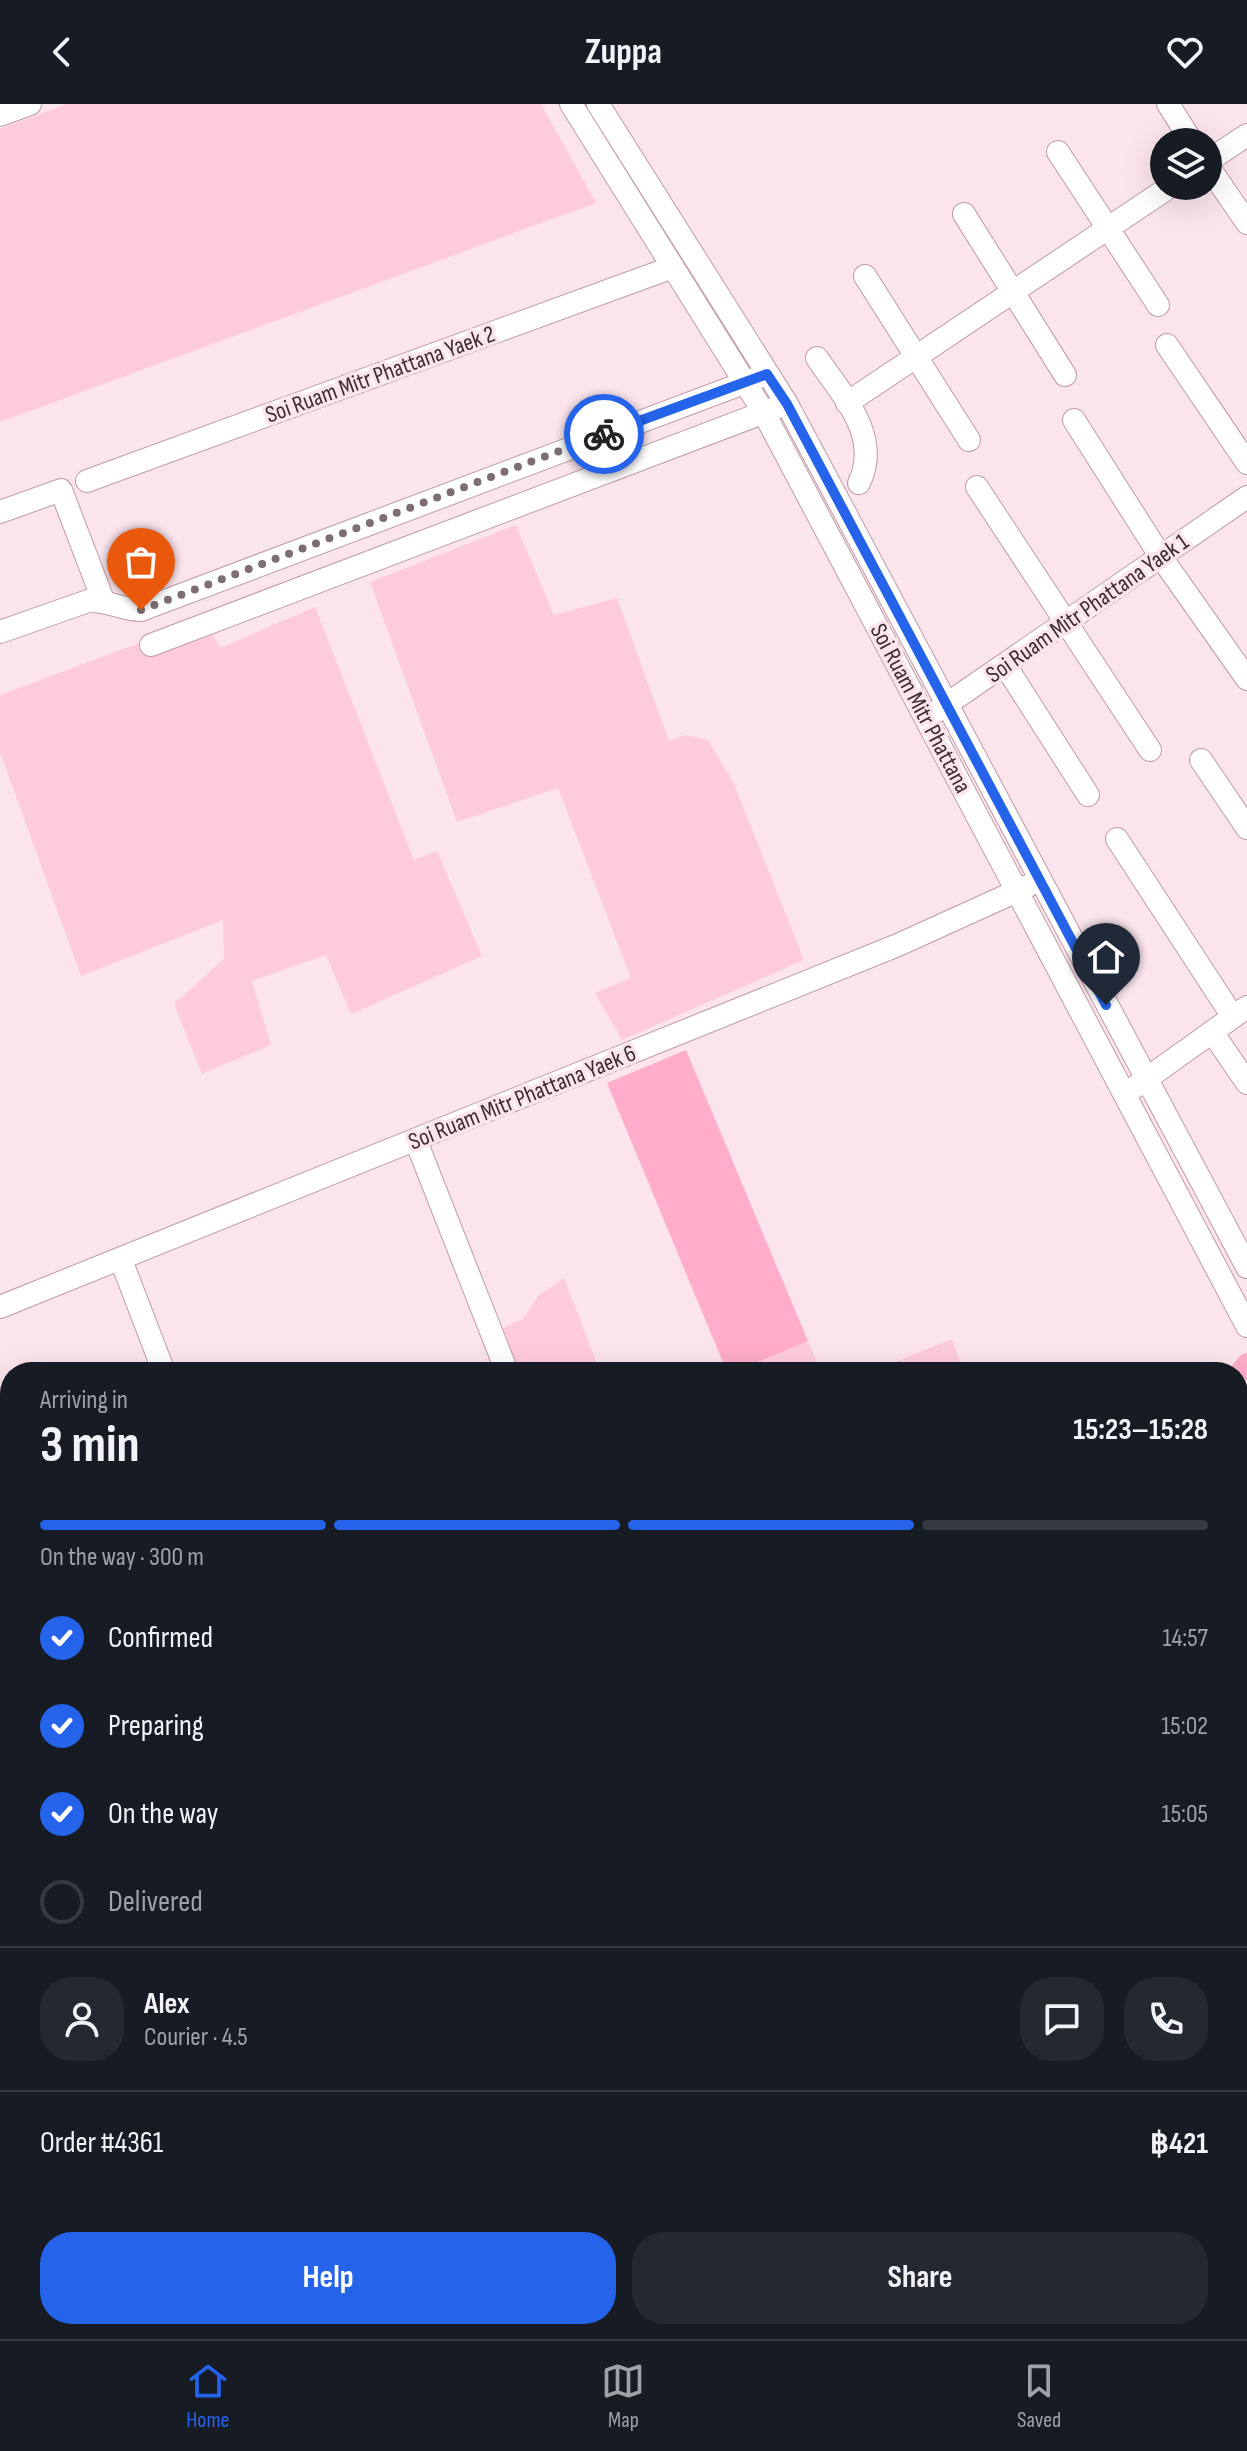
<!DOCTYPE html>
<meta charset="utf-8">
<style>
:root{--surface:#171b24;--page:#242831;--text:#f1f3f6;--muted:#9ea1a6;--line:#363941;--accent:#2563eb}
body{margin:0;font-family:"Sofia Sans Condensed",sans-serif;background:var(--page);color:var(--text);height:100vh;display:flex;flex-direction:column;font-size:30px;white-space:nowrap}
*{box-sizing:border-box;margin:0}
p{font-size:26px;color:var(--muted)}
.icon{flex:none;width:44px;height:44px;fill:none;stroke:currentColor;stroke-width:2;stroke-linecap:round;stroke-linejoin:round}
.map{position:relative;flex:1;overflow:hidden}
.sheet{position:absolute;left:0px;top:1258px;width:1248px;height:978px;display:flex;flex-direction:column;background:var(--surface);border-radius:32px 32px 0 0;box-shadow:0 8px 32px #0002}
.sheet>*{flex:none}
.tools{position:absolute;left:1150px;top:24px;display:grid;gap:16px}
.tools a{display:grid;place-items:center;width:72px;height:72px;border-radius:50%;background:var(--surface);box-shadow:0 8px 32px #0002;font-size:40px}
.pin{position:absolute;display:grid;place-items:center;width:68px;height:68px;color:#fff;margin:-82px -34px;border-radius:50% 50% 50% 0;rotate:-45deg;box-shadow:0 0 8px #0007}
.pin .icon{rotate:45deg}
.courier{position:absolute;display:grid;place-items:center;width:80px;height:80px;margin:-40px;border:6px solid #2563eb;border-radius:50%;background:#fff;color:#222;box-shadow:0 2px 10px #0007}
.head em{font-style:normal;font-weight:700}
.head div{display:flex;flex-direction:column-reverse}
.head{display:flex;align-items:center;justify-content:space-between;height:136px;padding:0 40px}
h1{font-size:52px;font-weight:700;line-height:60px}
.bar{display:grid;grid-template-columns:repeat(4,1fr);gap:12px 8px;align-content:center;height:96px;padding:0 40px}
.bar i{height:10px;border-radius:6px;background:var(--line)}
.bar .on{background:var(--accent)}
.bar p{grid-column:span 4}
.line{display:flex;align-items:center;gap:20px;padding:0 40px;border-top:2px solid var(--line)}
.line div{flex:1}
.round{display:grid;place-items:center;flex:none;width:84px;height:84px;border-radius:32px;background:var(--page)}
ol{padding:0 40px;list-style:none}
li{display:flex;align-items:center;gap:24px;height:88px}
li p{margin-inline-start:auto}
li .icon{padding:8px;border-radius:50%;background:var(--accent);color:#fff;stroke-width:4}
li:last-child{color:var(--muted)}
li i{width:44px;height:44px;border:4px solid var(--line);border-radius:50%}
.button{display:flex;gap:16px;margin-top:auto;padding:16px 40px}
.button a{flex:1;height:92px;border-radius:32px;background:var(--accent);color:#fff;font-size:32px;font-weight:700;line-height:92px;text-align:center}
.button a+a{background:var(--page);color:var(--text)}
header{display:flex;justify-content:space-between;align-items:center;height:104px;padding:0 40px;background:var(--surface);font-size:36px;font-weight:700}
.dock{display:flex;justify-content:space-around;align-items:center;height:112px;border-top:2px solid var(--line);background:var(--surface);font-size:22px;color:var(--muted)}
.dock a{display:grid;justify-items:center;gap:4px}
.dock .on{color:var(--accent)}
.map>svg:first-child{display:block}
.green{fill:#fecbdc}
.water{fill:#ffadca}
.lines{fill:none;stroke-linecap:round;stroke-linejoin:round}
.canal{stroke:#ffadca;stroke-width:20}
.minor-casing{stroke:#bf9ba7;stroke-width:24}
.minor{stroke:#fff;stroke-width:22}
.done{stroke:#7e6d73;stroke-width:8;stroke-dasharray:0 14.4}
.route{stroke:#2563eb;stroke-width:10}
.labels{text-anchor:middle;stroke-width:7;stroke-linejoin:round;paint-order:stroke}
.street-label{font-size:24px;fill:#3b2d32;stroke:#fbe4ec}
</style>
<header><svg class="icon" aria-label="back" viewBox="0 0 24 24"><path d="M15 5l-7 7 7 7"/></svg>Zuppa<svg class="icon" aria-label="heart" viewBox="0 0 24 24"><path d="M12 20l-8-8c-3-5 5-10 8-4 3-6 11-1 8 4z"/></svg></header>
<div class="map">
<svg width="1247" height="2235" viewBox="0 0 1247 2235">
<rect width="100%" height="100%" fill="#fbe4ec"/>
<g class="green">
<path d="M 67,0 L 541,0 L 596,99 L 0,318 L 0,25 Z"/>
<path d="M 516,421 L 554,511 L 617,494 L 669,637 L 685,631 L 708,636 L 734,680 L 804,856 L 622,936 L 595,889 L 631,874 L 558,684 L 457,718 L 370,478 Z"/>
<path d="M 315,503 L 414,756 L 437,747 L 482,852 L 351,910 L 326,851 L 252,877 L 271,941 L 202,970 L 174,900 L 224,855 L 223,816 L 81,872 L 0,648 L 0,591 L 204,515 L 220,544 Z"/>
<path d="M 564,1174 L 600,1268 L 515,1268 L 498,1226 L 523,1215 L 538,1192 Z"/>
<path d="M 952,1235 L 964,1268 L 871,1268 Z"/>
<path d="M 808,1237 L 821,1268 L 734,1268 Z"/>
</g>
<path class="water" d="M 686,946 L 808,1237 L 734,1268 L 727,1268 L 607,979 Z"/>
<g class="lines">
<g class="canal">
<path d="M 1238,1270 L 1247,1259"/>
<path d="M 0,2213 L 10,2213"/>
<path d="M 322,2226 L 336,2235"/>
</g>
<defs>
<g id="minor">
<path d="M 571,0 L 764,309 L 1247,1222"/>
<path d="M 598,0 L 787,300 L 1247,1163"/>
<path d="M 1168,0 L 1192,38"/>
<path d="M 0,11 L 30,0"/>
<path d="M 1058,48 L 1158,201"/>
<path d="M 1208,57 L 1247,31"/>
<path d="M 1208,62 L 1247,119"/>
<path d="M 964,110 L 1065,271"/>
<path d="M 865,172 L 969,336"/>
<path d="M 1167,241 L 1247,359"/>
<path d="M 817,254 C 842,291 882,332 859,379"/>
<path d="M 847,299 L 1171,82"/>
<path d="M 1074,316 L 1161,453 L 1247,575"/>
<path d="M 87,377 L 673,163"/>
<path d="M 977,383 L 1150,646"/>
<path d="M 0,408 L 61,386 L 103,496"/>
<path d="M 0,528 L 88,497 C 108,496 122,506 141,506 L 757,274"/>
<path d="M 151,541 L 778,303"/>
<path d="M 1005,561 L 1088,691"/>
<path d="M 937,607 L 1247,393"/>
<path d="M 1201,656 L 1247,724"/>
<path d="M 1117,735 L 1233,913"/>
<path d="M 1212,928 L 1247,979"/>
<path d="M 1135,983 L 1247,903"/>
<path d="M 416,1037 L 507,1268"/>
<path d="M 121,1156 L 164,1268"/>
<path d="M 0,1203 L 898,841 L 1028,782"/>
<path d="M 1238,1381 L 1247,1377"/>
<path d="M 0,1655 L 10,1682"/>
<path d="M 1238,1776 L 1247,1793"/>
<path d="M 1238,1919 L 1247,1914"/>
<path d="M 1238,1946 L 1247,1942"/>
<path d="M 1238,2074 L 1247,2089"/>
<path d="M 0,2180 L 10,2181"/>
<path d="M 375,2226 L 389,2235"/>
<path d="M 720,2226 L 725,2235"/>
<path d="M 1028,2226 L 1033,2235"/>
<path d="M 1177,2226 L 1182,2235"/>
</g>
</defs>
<use href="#minor" class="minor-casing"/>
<use href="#minor" class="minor"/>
</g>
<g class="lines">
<path class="done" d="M 141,506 L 604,330"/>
<path class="route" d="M 604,330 L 767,270 L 787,300 L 1106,901"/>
</g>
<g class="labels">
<g class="street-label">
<text transform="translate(380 270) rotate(-20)" y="8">Soi Ruam Mitr Phattana Yaek 2</text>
<text transform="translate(1087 504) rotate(-35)" y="8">Soi Ruam Mitr Phattana Yaek 1</text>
<text transform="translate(921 604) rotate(62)" y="8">Soi Ruam Mitr Phattana</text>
<text transform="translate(522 993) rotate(-22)" y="8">Soi Ruam Mitr Phattana Yaek 6</text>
</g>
</g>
</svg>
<div class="tools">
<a><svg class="icon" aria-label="layers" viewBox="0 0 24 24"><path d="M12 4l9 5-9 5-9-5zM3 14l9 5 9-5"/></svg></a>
</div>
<div class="pin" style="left:141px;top:506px;background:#ea580c"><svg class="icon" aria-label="bag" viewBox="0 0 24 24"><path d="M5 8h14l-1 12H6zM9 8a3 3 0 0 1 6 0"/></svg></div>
<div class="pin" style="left:1106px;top:901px;background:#1f2937"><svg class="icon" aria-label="home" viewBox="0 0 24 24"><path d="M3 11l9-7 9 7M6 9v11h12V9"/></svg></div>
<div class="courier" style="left:604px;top:330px"><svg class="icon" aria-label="bike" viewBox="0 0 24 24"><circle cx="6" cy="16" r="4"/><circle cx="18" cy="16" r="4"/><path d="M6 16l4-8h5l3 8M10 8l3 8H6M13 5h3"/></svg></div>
<section class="sheet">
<div class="head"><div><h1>3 min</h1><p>Arriving in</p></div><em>15:23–15:28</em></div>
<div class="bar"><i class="on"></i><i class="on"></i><i class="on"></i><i></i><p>On the way · 300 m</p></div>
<ol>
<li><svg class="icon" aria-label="check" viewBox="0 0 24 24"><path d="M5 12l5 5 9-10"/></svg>Confirmed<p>14:57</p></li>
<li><svg class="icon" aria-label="check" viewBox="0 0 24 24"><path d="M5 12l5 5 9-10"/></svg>Preparing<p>15:02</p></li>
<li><svg class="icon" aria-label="check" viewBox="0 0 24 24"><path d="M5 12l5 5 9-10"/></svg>On the way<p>15:05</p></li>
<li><i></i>Delivered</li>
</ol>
<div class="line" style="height:144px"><a class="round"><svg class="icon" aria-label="person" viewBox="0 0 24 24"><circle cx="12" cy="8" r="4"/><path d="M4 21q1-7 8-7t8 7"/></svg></a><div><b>Alex</b><p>Courier · 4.5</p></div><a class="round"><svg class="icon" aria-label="chat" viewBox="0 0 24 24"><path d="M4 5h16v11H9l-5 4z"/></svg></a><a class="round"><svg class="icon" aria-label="phone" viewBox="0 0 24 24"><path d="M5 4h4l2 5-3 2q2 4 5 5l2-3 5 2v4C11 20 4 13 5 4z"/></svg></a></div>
<div class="line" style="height:104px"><div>Order #4361</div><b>฿421</b></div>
<div class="button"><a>Help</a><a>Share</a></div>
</section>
</div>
<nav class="dock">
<a class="on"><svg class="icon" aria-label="home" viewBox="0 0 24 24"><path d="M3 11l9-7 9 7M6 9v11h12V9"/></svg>Home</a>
<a><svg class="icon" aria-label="map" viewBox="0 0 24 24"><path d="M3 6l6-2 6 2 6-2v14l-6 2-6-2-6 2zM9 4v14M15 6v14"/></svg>Map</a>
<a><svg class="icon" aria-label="saved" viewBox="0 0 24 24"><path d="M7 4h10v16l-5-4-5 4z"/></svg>Saved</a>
</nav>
